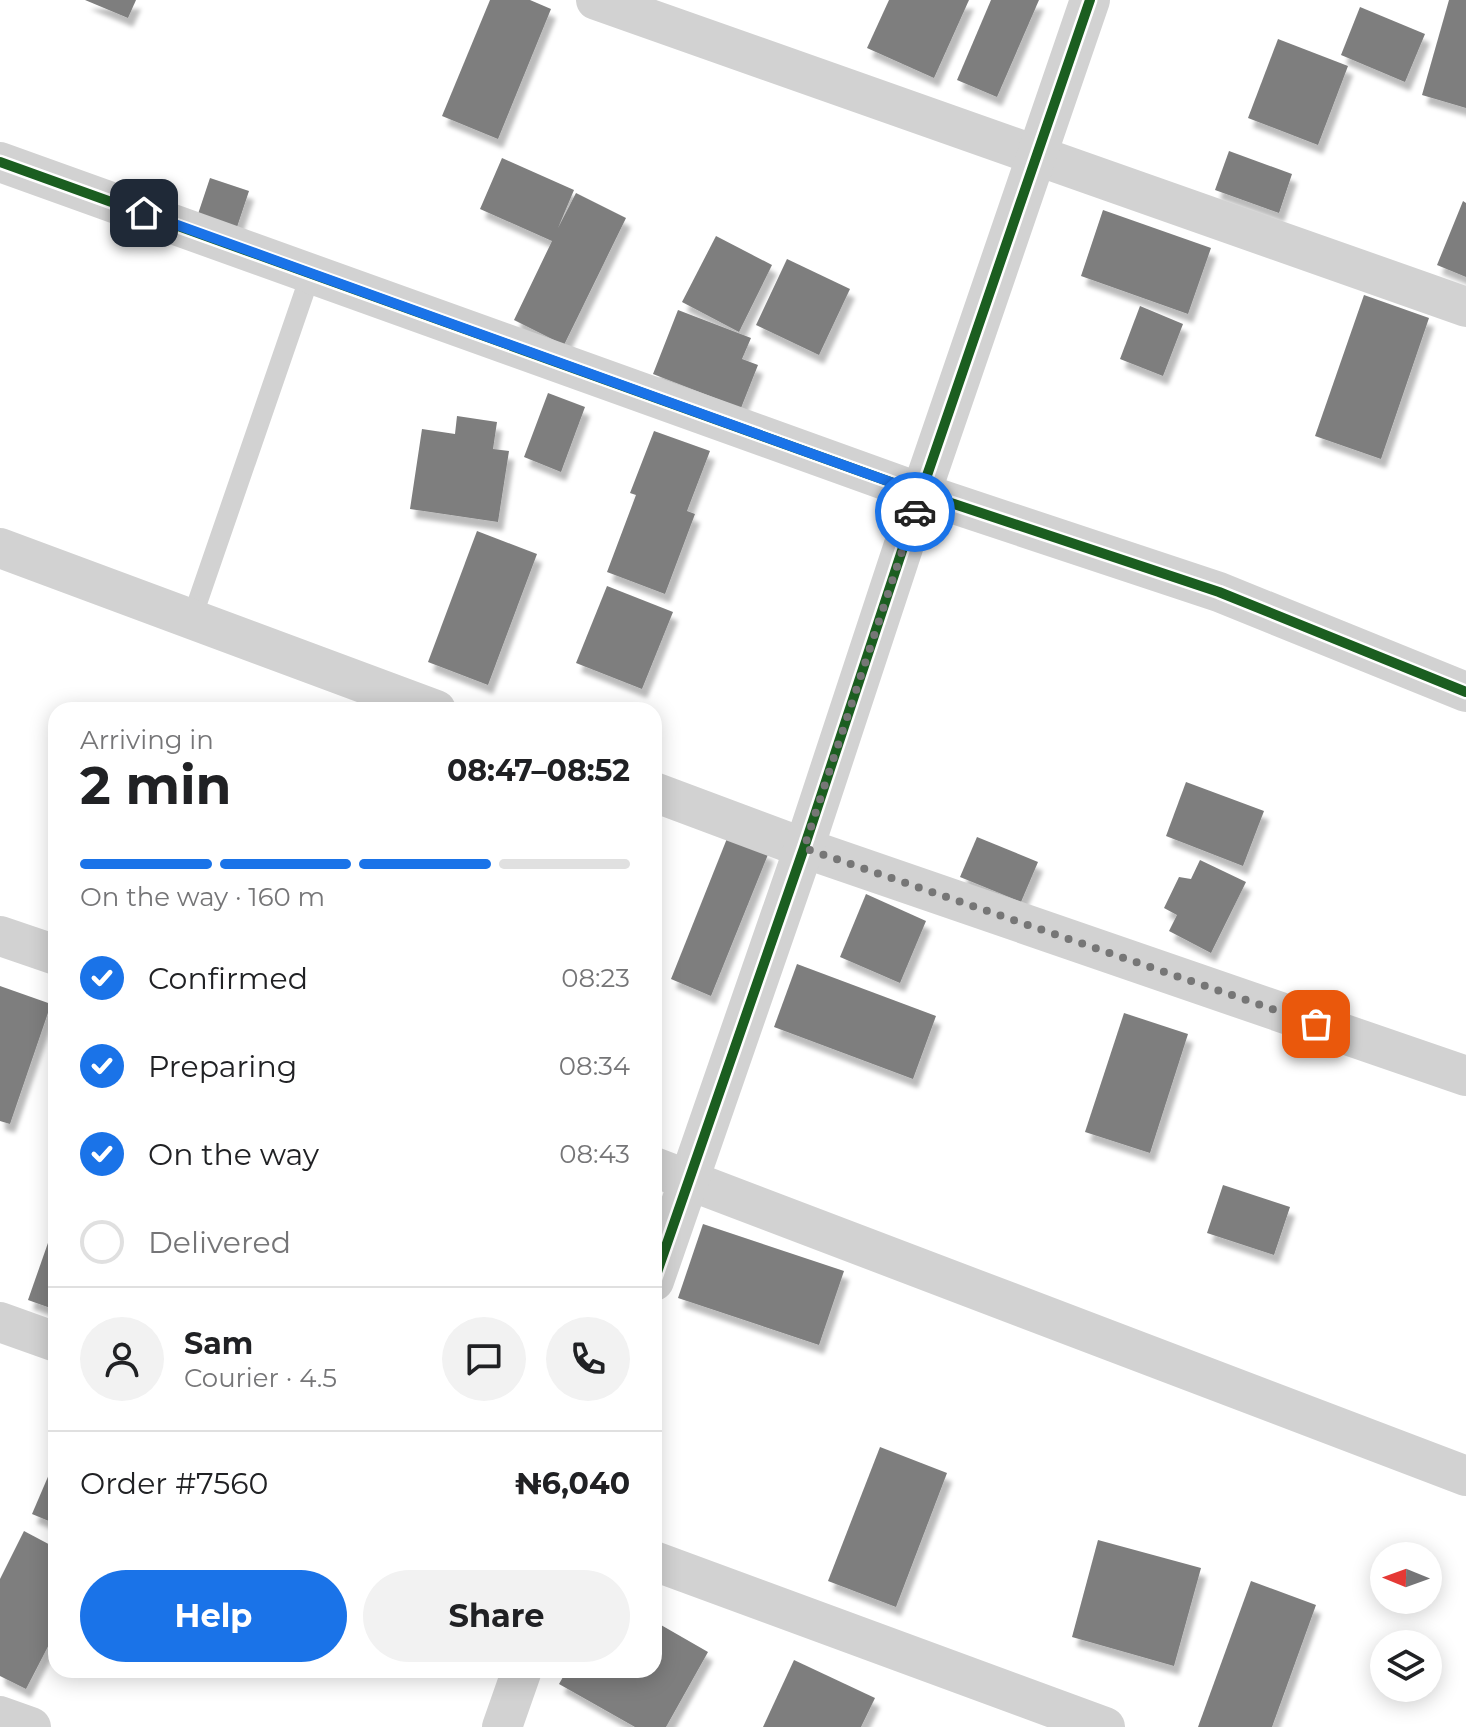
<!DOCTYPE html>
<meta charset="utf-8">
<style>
:root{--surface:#fff;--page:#f2f2f2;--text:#202124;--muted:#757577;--line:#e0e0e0;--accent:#1a73e8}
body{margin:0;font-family:Montserrat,sans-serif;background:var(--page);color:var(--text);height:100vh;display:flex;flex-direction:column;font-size:30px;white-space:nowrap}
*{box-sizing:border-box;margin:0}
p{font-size:26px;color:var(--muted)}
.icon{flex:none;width:44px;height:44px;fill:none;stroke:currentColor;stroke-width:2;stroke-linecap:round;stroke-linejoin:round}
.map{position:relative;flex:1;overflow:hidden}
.panel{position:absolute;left:48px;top:702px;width:614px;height:976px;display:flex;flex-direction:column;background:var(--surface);border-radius:24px;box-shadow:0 4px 20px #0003}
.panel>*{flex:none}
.needle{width:52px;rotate:271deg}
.buttons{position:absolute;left:1370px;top:1542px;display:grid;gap:16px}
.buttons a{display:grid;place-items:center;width:72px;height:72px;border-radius:50%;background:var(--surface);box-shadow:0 4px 20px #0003;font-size:40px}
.pin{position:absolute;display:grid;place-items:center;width:68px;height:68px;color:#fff;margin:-34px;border-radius:16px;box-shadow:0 4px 12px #0006}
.courier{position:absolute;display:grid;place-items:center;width:80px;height:80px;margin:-40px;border:6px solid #1a73e8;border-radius:50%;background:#fff;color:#222;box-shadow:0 2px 10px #0007}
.head em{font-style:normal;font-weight:700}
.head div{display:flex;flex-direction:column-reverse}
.head{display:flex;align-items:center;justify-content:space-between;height:136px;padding:0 32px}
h1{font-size:52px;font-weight:700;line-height:60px}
.bar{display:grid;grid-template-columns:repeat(4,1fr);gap:12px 8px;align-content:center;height:96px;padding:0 32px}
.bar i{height:10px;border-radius:6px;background:var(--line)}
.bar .current{background:var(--accent)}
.bar p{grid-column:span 4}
.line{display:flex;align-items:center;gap:20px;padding:0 32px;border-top:2px solid var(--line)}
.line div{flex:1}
.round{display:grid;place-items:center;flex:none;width:84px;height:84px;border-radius:42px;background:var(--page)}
ol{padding:0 32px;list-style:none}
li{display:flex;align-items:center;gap:24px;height:88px}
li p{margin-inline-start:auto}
li .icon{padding:8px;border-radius:50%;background:var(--accent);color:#fff;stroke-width:4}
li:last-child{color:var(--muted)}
li i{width:44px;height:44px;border:4px solid var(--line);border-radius:50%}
.button{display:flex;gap:16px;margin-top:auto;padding:16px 32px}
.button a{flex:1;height:92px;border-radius:48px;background:var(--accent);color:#fff;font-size:32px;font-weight:700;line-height:92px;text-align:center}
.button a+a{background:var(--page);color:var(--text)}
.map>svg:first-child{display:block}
.building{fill:#7e7e7e;filter:url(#shadow)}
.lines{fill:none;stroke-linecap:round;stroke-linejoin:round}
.lane{stroke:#d2d2d2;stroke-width:20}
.street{stroke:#d2d2d2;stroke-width:40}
.cycleway-casing{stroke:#fff;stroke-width:15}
.cycleway{stroke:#1b5e20;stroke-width:10}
.done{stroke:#767676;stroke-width:8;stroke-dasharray:0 14.4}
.route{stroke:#1a73e8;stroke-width:10}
</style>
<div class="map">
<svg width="1466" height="1727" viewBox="0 0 1466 1727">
<defs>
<filter id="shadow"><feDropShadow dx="5" dy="9" stdDeviation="2" flood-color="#0004"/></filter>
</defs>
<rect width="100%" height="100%" fill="#fff"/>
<g class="building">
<path d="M 85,0 L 136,0 L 128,18 Z"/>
<path d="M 490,0 L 530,0 L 551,9 L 498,139 L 442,116 Z"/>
<path d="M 889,0 L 969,0 L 934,78 L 867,48 Z"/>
<path d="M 991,0 L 1039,0 L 997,97 L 957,80 Z"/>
<path d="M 1449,0 L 1466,0 L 1466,108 L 1422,95 Z"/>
<path d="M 1360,7 L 1425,34 L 1405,82 L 1341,55 Z"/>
<path d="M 1278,39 L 1348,66 L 1318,145 L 1248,118 Z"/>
<path d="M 1229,151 L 1292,174 L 1279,213 L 1215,190 Z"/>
<path d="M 502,158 L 574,190 L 558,228 L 576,193 L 626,218 L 564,345 L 514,320 L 552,241 L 480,209 Z"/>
<path d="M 210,178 L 249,191 L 237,227 L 198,214 Z"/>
<path d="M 1463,201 L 1466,203 L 1466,277 L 1437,265 Z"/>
<path d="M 1103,210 L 1211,248 L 1188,314 L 1081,276 Z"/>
<path d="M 716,236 L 772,265 L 739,332 L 682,302 Z"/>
<path d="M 787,259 L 850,289 L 819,355 L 756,325 Z"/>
<path d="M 1364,295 L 1429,318 L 1381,459 L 1315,436 Z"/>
<path d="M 1140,306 L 1183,324 L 1163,376 L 1120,359 Z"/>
<path d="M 678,310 L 751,338 L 742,359 L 758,365 L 741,408 L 653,374 Z"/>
<path d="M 548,393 L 585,407 L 561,472 L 524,457 Z"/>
<path d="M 457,416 L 497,422 L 493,449 L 509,451 L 498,522 L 410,509 L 422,429 L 455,434 Z"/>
<path d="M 654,431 L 710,451 L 687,511 L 695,514 L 665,594 L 607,572 L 636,495 L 630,493 Z"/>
<path d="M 477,531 L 537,554 L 488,685 L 428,662 Z"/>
<path d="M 607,586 L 673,612 L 642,689 L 576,663 Z"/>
<path d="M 1186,782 L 1264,811 L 1243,866 L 1166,836 Z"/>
<path d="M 728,836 L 769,852 L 711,996 L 671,979 Z"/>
<path d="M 977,837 L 1038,862 L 1021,902 L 960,877 Z"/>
<path d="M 1200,860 L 1246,882 L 1211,953 L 1169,931 L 1177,915 L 1164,908 L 1179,877 L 1191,879 Z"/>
<path d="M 866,894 L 926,921 L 900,983 L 840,957 Z"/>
<path d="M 797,964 L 936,1016 L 913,1079 L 774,1027 Z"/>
<path d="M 0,986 L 51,1004 L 10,1124 L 0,1121 Z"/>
<path d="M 1124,1013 L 1188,1034 L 1150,1153 L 1085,1132 Z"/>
<path d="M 1223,1185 L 1290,1207 L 1274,1255 L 1207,1233 Z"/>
<path d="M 56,1220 L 56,1310 L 28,1300 Z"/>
<path d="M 703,1224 L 844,1271 L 819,1345 L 678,1298 Z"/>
<path d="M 880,1447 L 947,1473 L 896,1607 L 828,1581 Z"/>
<path d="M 56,1458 L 56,1524 L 32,1514 Z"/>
<path d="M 24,1531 L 56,1548 L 56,1631 L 26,1689 L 0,1676 L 0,1579 Z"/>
<path d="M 1098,1540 L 1201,1568 L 1174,1666 L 1072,1637 Z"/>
<path d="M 1251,1581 L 1316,1605 L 1272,1727 L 1198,1727 Z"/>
<path d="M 654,1621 L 708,1652 L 666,1727 L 635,1727 L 559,1684 L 567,1670 L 654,1670 Z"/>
<path d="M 794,1660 L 875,1698 L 861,1727 L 763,1727 Z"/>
</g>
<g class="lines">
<path class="lane" d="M 192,618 L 311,273"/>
<g class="street">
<path d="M 596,0 L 1466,307"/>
<path d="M 0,162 L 921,493 L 1219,592 L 1466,692"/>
<path d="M 0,548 L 436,710"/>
<path d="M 654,792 L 804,848 L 1466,1076"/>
<path d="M 0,936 L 56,955"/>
<path d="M 654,1167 L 1466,1476"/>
<path d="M 654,1281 L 804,848 L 921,493 L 1090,0"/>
<path d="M 0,1322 L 56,1342"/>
<path d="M 654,1561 L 1105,1727"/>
<path d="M 0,1716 L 31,1727"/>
<path d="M 502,1727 L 522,1670"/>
</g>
<defs>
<g id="cycleway">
<path d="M 0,162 L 921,493 L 1219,592 L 1466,692"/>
<path d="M 654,1281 L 804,848 L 921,493 L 1090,0"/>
</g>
</defs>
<use href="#cycleway" class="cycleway-casing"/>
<use href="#cycleway" class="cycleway"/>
</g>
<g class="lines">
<path class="done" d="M 915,512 L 804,848 L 1316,1024"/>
<path class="route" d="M 144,213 L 921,493 L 915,512"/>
</g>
</svg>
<div class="buttons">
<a><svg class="needle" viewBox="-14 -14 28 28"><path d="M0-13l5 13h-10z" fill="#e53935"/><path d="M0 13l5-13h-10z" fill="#757577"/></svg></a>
<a><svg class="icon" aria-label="layers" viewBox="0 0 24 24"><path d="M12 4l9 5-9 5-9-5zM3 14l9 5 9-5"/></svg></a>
</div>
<div class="pin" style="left:1316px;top:1024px;background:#ea580c"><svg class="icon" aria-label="bag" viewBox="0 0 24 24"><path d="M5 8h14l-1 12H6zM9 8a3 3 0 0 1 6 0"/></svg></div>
<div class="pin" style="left:144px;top:213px;background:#1f2937"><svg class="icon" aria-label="home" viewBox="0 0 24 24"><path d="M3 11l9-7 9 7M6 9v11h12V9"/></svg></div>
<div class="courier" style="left:915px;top:512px"><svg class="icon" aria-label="car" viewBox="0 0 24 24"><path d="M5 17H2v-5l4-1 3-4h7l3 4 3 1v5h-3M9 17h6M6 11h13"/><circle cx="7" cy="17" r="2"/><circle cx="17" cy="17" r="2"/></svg></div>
<section class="panel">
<div class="head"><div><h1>2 min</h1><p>Arriving in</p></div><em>08:47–08:52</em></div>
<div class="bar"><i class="current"></i><i class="current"></i><i class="current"></i><i></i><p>On the way · 160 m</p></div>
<ol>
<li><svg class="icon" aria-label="check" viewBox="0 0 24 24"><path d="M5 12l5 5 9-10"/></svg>Confirmed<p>08:23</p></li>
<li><svg class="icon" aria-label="check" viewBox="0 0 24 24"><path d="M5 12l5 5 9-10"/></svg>Preparing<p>08:34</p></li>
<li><svg class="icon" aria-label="check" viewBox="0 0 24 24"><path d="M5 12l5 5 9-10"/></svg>On the way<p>08:43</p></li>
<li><i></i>Delivered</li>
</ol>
<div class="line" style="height:144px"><a class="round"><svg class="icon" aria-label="person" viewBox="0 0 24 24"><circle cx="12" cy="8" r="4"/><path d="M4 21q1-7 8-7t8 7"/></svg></a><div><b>Sam</b><p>Courier · 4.5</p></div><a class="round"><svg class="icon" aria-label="chat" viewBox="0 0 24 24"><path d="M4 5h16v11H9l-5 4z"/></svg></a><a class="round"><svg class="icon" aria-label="phone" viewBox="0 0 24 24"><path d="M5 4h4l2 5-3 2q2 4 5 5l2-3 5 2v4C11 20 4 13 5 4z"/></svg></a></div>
<div class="line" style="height:104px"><div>Order #7560</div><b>₦6,040</b></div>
<div class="button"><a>Help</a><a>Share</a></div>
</section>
</div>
